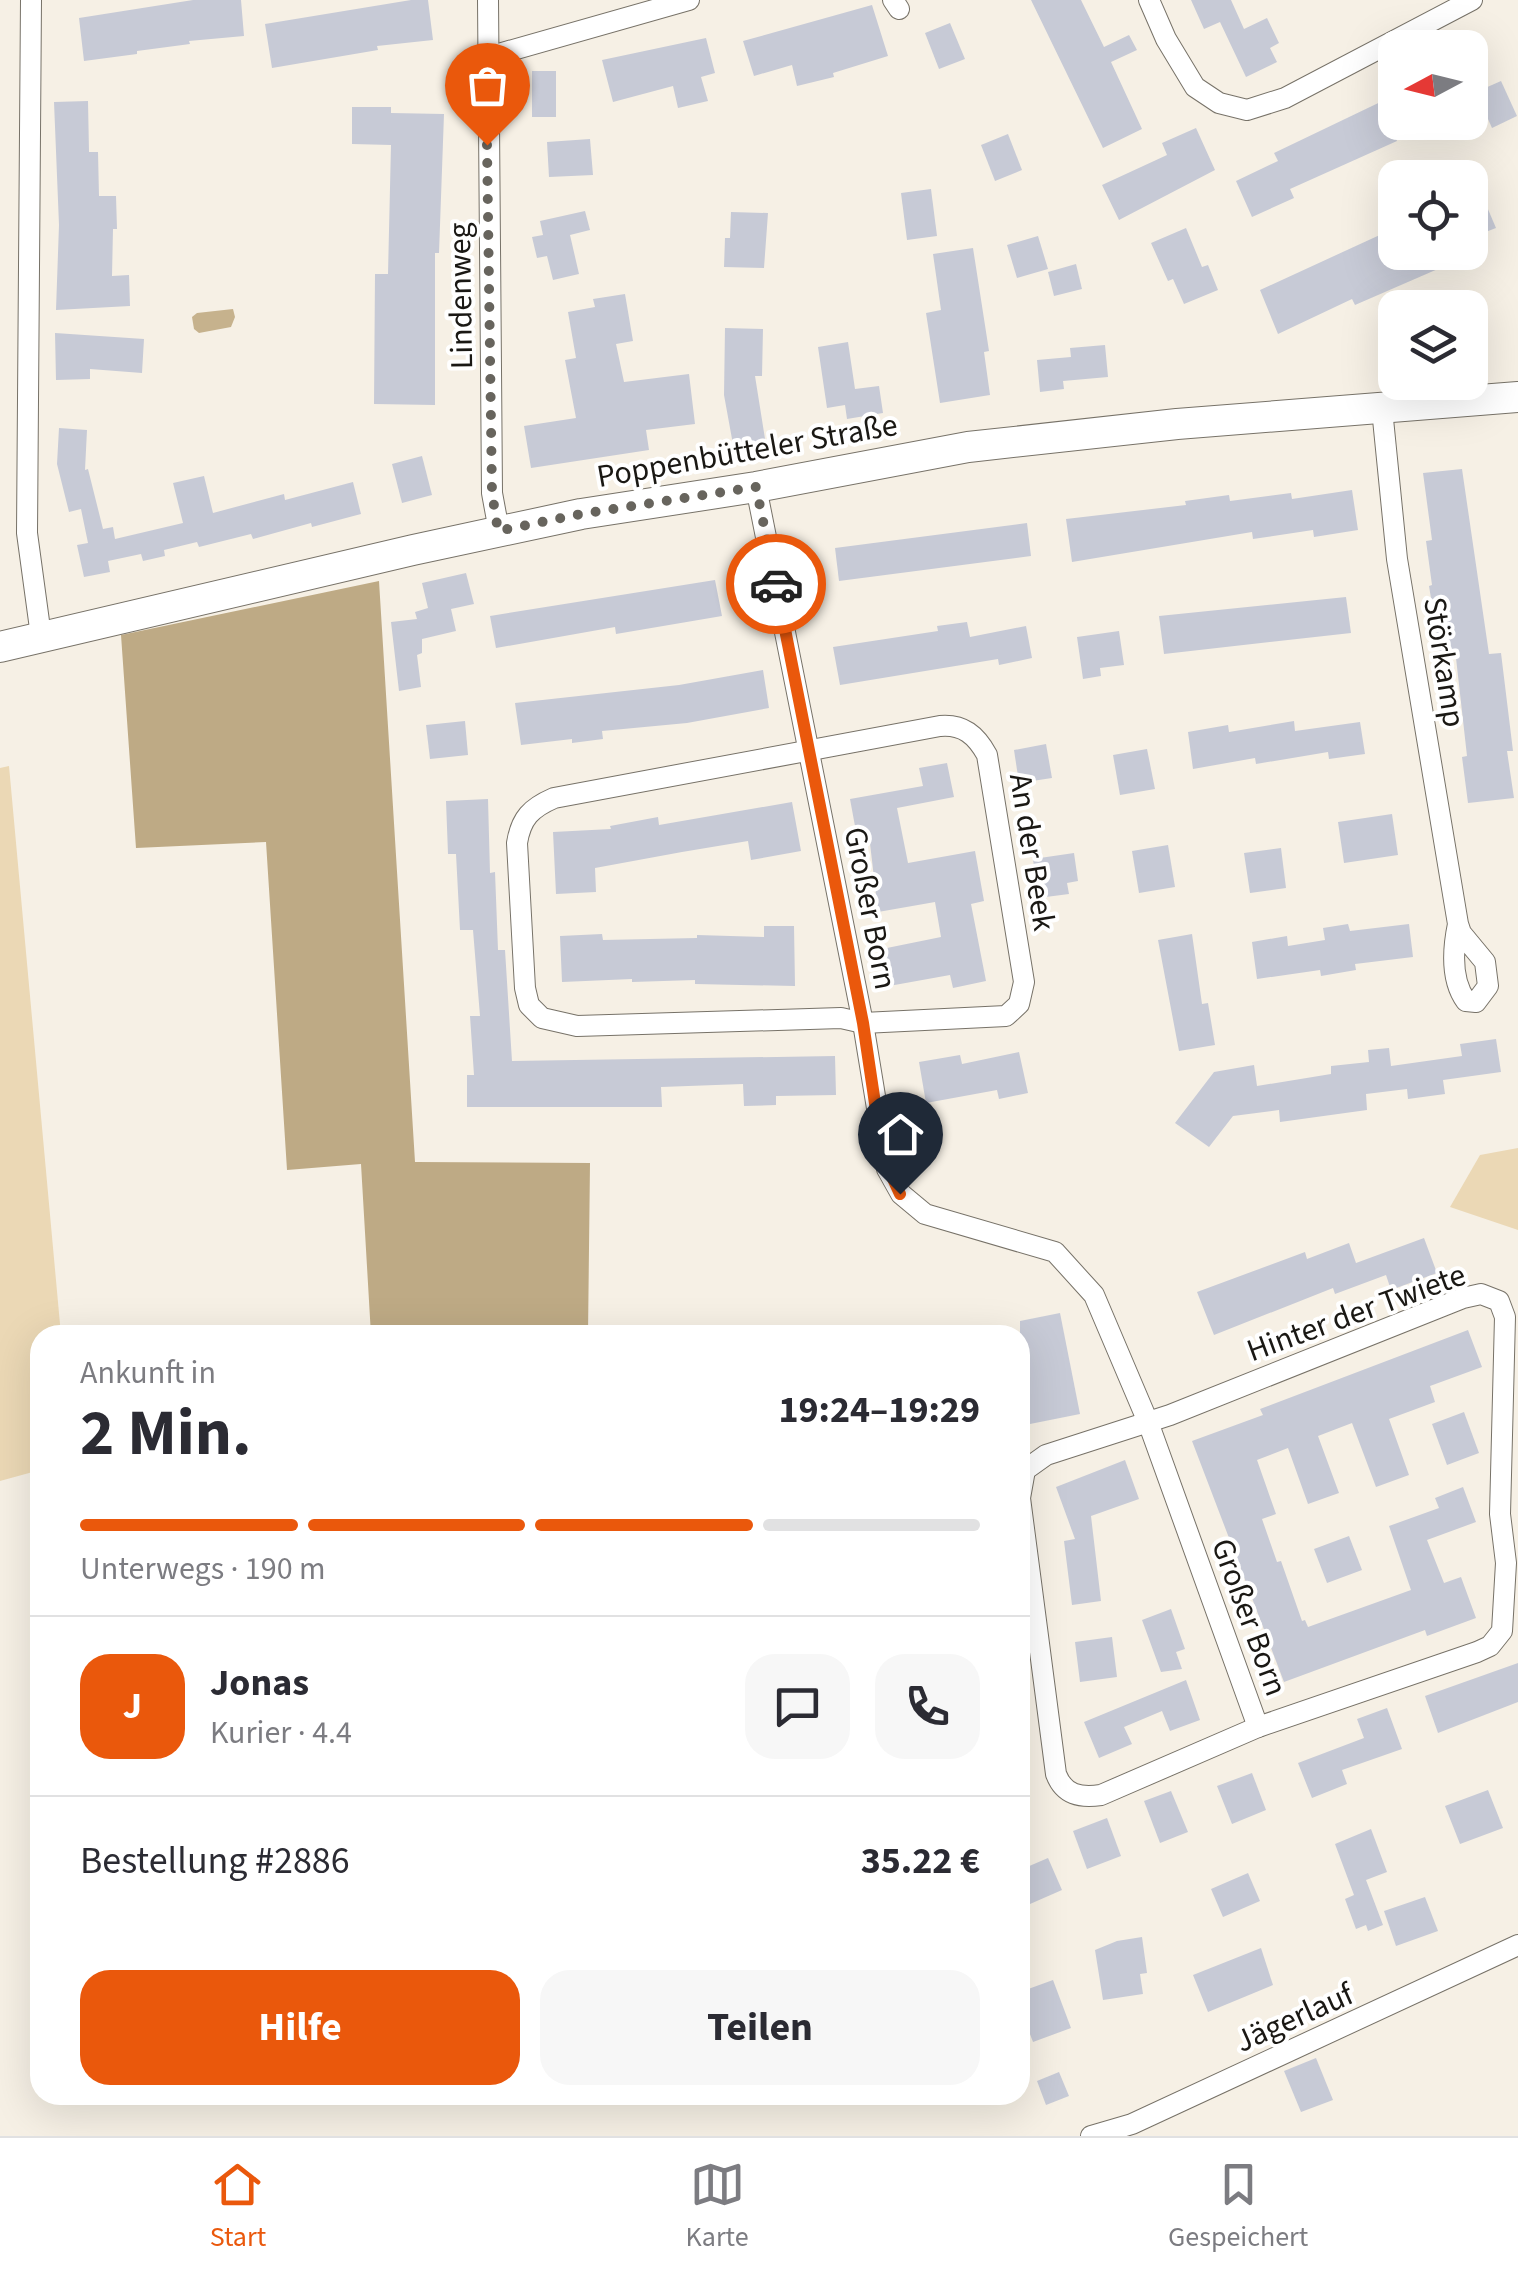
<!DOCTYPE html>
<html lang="de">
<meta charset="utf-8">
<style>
:root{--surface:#fff;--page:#f7f7f7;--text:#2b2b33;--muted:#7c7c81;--line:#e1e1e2;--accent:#ea580c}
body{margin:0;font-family:"Source Sans 3",sans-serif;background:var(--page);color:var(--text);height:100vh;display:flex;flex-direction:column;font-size:38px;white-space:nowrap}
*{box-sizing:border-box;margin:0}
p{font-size:32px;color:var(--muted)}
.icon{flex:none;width:55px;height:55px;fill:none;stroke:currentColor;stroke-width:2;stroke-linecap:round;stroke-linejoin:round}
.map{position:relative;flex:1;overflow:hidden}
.side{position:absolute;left:30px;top:1325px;width:1000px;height:780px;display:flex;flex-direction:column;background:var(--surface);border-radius:30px;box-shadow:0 10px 40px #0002}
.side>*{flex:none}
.needle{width:65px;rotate:263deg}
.controls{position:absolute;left:1378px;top:30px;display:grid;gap:20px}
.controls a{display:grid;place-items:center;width:110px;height:110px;border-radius:20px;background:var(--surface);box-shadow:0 10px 40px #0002;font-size:50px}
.pin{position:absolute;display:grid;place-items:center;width:85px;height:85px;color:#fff;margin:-102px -42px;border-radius:50% 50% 50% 0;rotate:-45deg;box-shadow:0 0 10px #0007}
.pin .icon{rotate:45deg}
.courier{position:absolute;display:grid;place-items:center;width:100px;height:100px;margin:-50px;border:8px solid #ea580c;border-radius:50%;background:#fff;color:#222;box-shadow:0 2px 12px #0007}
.overview em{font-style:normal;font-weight:700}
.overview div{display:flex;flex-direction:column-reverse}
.overview{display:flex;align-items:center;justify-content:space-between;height:170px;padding:0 50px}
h1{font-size:65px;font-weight:700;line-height:75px}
.bar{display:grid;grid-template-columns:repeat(4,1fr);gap:15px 10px;align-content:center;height:120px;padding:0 50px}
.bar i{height:12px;border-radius:8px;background:var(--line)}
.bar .on{background:var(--accent)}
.bar p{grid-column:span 4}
.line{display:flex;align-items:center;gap:25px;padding:0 50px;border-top:2px solid var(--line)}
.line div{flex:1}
.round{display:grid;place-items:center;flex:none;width:105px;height:105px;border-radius:30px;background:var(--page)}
.action{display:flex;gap:20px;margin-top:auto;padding:20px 50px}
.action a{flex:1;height:115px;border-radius:30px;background:var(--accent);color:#fff;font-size:40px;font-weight:700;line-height:115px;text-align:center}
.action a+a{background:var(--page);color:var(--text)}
.menu{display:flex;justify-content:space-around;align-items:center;height:140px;border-top:2px solid var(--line);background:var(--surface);font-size:28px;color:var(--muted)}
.menu a{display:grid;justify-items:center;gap:5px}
.menu .on{color:var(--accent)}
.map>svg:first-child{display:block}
.green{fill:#ebd8b5}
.forest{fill:#beaa85}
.water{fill:#c6b28d}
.building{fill:#c7cad6}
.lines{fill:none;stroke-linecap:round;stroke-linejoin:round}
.minor-casing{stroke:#777268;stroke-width:22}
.secondary-casing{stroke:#777268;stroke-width:32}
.minor{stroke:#fff;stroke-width:20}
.secondary{stroke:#fff;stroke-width:30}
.done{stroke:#67645d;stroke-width:10;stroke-dasharray:0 18}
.route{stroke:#ea580c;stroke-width:12}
.labels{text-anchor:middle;stroke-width:8;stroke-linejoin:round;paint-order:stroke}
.street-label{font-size:32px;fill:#1a1814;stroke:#fff}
</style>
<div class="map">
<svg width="1518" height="2136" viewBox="0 0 1518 2136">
<rect width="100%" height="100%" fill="#f6f0e5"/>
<g class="green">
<path d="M 9,766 L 61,1335 L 40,1335 L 40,1470 L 0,1481 L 0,768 Z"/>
<path d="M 1518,1148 L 1518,1230 L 1450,1207 L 1480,1155 Z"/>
</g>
<path class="forest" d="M 379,581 L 415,1162 L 590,1163 L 588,1335 L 371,1335 L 361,1164 L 287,1170 L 266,842 L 136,848 L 121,635 Z"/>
<path class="water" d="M 233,309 L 235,317 L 231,327 L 199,333 L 194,329 L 192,317 L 197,313 Z"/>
<g class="building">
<path d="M 193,0 L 241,0 L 244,36 L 189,41 L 190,44 L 137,51 L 137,54 L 84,61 L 79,18 Z"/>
<path d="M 411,0 L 428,0 L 433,40 L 377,46 L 378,50 L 272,68 L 265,24 Z"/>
<path d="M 1031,0 L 1081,0 L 1104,47 L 1129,35 L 1137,50 L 1111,62 L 1142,129 L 1103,148 Z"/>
<path d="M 1191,0 L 1231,0 L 1244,29 L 1267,18 L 1279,43 L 1270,48 L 1277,62 L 1246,77 L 1220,22 L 1204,29 Z"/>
<path d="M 872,5 L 888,56 L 833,73 L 834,77 L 797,86 L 792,65 L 754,76 L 743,41 Z"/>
<path d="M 950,23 L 965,59 L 939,69 L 925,33 Z"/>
<path d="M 706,38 L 715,73 L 701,77 L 708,101 L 678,108 L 673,86 L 613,102 L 602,60 Z"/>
<rect x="532" y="71" width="24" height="46"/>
<path d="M 1501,81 L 1517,116 L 1492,128 L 1476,92 Z"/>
<path d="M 1395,95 L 1393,131 L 1397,141 L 1290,189 L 1294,198 L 1252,217 L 1236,181 L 1278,161 L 1274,153 Z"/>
<path d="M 88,101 L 89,152 L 98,152 L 99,196 L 116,196 L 117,229 L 113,229 L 112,276 L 129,275 L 130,306 L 56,310 L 59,225 L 54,102 Z"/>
<path d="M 352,107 L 391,107 L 391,113 L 444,114 L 439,253 L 435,253 L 435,405 L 374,404 L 375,274 L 388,274 L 391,145 L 352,144 Z"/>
<path d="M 1196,128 L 1215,170 L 1119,220 L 1102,185 L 1167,155 L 1162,143 Z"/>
<path d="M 1008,134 L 1022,170 L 995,181 L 981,145 Z"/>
<path d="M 590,139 L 593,175 L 549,177 L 547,142 Z"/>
<path d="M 1470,167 L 1496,228 L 1470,238 Z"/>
<path d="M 931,189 L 937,236 L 907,240 L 901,193 Z"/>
<path d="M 585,211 L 590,230 L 570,235 L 579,274 L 553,280 L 547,256 L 537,258 L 532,237 L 543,235 L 540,221 Z"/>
<path d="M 731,212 L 768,213 L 764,268 L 724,267 L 725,238 L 730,238 Z"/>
<path d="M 1186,228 L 1202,267 L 1208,265 L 1218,290 L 1184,304 L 1173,279 L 1168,281 L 1151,243 Z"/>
<path d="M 1395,228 L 1395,252 L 1477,252 L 1355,305 L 1352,299 L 1278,334 L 1260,290 Z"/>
<path d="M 1038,236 L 1048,269 L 1017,278 L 1007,245 Z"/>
<path d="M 973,248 L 989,351 L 984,352 L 990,395 L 940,403 L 926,313 L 941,310 L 933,254 Z"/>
<path d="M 1076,264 L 1082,289 L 1054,296 L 1048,272 Z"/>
<path d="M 625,294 L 633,341 L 616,344 L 624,382 L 689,374 L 695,424 L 646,430 L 649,450 L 531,468 L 524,426 L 576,418 L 565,360 L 576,358 L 568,312 L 595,307 L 593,299 Z"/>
<path d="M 725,328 L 763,329 L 762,376 L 755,376 L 766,445 L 734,450 L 724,395 Z"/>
<path d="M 55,333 L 144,339 L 142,373 L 90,369 L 90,379 L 56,380 Z"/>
<path d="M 848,342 L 855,389 L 879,386 L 883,413 L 847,419 L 845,405 L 827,408 L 818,347 Z"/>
<path d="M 1105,345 L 1108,377 L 1063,381 L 1064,389 L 1040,392 L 1037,360 L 1071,357 L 1070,348 Z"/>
<path d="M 59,428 L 87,430 L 85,470 L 88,469 L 103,529 L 113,527 L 115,539 L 183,523 L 173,483 L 204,476 L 213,513 L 284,494 L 285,500 L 353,482 L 361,514 L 312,527 L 311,523 L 253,539 L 251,534 L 199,547 L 197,542 L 164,550 L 165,556 L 143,561 L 141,554 L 108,561 L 110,572 L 84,577 L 77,545 L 88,543 L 81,509 L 69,512 L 57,464 Z"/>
<path d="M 422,456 L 432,495 L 402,503 L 392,464 Z"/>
<path d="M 1462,469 L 1489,654 L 1501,653 L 1513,751 L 1507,751 L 1514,798 L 1468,803 L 1462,757 L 1467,756 L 1456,658 L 1441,659 L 1429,586 L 1432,585 L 1426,541 L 1432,540 L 1423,473 Z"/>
<path d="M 1352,490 L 1358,530 L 1314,537 L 1313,530 L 1253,539 L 1252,532 L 1072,562 L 1066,519 L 1186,505 L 1185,501 L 1229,495 L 1230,501 L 1291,493 L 1292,499 Z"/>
<path d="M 1027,523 L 1031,556 L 839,581 L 835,548 Z"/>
<path d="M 466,573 L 474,604 L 451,609 L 456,631 L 422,639 L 422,653 L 417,655 L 421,687 L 399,691 L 391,622 L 417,619 L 415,612 L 428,608 L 422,583 Z"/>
<path d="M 715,580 L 722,616 L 616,634 L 615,627 L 496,648 L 490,616 Z"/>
<path d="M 1346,597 L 1351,633 L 1164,654 L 1159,616 Z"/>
<path d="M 967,622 L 970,637 L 1026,626 L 1032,658 L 999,665 L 998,659 L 840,685 L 833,647 L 938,631 L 937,626 Z"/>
<path d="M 1119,631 L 1124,665 L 1100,668 L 1101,676 L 1083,679 L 1077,637 Z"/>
<path d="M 763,670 L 769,708 L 687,723 L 602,731 L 603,739 L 572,743 L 572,739 L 521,745 L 515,703 L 679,685 Z"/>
<path d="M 465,721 L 468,755 L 430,759 L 426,725 Z"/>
<path d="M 1294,721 L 1295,731 L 1360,722 L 1365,754 L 1329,759 L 1328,752 L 1256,764 L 1255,758 L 1193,769 L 1188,732 L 1228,725 L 1229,732 Z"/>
<path d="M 1046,744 L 1052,778 L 1019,783 L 1014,750 Z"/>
<path d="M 1147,749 L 1155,789 L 1120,795 L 1113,755 Z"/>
<path d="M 947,763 L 954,797 L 897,808 L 908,863 L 975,851 L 984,901 L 971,904 L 986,981 L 953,988 L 950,975 L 889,986 L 882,949 L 941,937 L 935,902 L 878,912 L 869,835 L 857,837 L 850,799 L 923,786 L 919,768 Z"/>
<path d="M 488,799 L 490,873 L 495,872 L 498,950 L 505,950 L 512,1061 L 835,1056 L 836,1095 L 776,1096 L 776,1105 L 744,1106 L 743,1084 L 661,1087 L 662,1107 L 467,1107 L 467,1075 L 474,1075 L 470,1016 L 480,1016 L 473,930 L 460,930 L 456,854 L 448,854 L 446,801 Z"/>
<path d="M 792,802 L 801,851 L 751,860 L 748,841 L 682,852 L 595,868 L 596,892 L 556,894 L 553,832 L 611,829 L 610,826 L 658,817 L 659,825 Z"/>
<path d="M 1392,814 L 1398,855 L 1344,863 L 1338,822 Z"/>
<path d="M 1168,845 L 1175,887 L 1139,893 L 1132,851 Z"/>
<path d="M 1281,848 L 1286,888 L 1250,893 L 1244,853 Z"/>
<path d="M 1074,853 L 1078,881 L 1067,883 L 1069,894 L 1038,898 L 1033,859 Z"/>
<path d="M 1348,924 L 1350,931 L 1409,924 L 1413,957 L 1355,964 L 1356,970 L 1321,976 L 1320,970 L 1257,979 L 1252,942 L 1287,936 L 1288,946 L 1325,940 L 1323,928 Z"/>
<path d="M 764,926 L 794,926 L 795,986 L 695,984 L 695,980 L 632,982 L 632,979 L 562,982 L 560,936 L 602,934 L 603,940 L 697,938 L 697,935 L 764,937 Z"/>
<path d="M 1192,934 L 1202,1004 L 1208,1003 L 1215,1045 L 1179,1051 L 1158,940 Z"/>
<path d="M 1496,1039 L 1501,1072 L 1443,1080 L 1445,1094 L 1408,1099 L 1407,1089 L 1366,1094 L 1367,1110 L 1280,1122 L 1279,1110 L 1233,1116 L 1209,1147 L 1175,1123 L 1214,1072 L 1254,1065 L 1257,1086 L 1331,1074 L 1331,1066 L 1369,1062 L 1368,1050 L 1389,1048 L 1391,1066 L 1462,1056 L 1460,1044 Z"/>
<path d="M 1019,1052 L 1028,1093 L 999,1099 L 997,1090 L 926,1103 L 919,1062 L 960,1055 L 962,1064 Z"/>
<path d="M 1424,1238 L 1437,1273 L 1391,1290 L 1386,1275 L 1335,1294 L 1333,1288 L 1214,1335 L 1197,1292 L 1305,1252 L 1307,1259 L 1349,1243 L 1356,1263 Z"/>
<path d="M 1060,1313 L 1080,1414 L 1030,1424 L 1020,1372 L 1020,1321 Z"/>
<path d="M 1468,1330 L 1482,1367 L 1430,1386 L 1435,1402 L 1389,1419 L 1409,1475 L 1376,1487 L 1352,1423 L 1318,1436 L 1339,1493 L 1308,1504 L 1288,1448 L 1257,1460 L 1276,1514 L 1262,1519 L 1277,1562 L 1281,1561 L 1302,1621 L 1305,1620 L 1308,1627 L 1411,1590 L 1389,1526 L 1439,1508 L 1435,1498 L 1463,1487 L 1476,1522 L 1427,1540 L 1444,1583 L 1461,1577 L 1476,1618 L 1427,1636 L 1425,1630 L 1284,1682 L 1192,1441 L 1263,1415 L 1260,1409 Z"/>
<path d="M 1464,1412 L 1479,1453 L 1447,1465 L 1432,1424 Z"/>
<path d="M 1125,1460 L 1139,1499 L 1091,1516 L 1101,1601 L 1072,1605 L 1064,1541 L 1075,1539 L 1056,1487 Z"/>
<path d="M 1349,1536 L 1362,1570 L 1327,1583 L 1314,1549 Z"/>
<path d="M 1171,1609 L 1185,1649 L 1176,1652 L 1182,1669 L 1161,1672 L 1142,1620 Z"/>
<path d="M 1112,1637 L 1117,1677 L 1080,1682 L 1075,1642 Z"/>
<path d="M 1518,1663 L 1518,1702 L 1438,1733 L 1425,1696 Z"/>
<path d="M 1186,1680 L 1200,1720 L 1170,1731 L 1162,1711 L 1124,1727 L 1132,1744 L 1099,1758 L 1084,1722 Z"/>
<path d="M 1387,1708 L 1402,1749 L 1342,1770 L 1347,1784 L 1312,1798 L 1298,1763 L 1364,1738 L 1357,1719 Z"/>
<path d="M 1252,1773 L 1266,1810 L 1232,1824 L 1217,1786 Z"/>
<path d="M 1488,1790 L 1503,1828 L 1460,1844 L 1445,1806 Z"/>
<path d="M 1171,1791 L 1188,1832 L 1160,1843 L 1144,1801 Z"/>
<path d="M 1107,1818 L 1121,1856 L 1087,1869 L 1073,1831 Z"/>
<path d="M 1371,1829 L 1387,1872 L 1366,1880 L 1383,1925 L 1368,1931 L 1366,1925 L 1356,1929 L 1345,1899 L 1354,1895 L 1335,1844 Z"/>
<path d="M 1048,1858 L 1062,1890 L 1030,1904 L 1020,1881 L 1020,1870 Z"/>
<path d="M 1248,1873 L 1260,1901 L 1223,1917 L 1211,1889 Z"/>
<path d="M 1425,1897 L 1438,1931 L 1396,1946 L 1384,1911 Z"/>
<path d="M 1142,1937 L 1147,1973 L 1140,1974 L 1143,1994 L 1103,2000 L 1095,1950 L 1117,1941 Z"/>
<path d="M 1261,1948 L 1273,1985 L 1208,2012 L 1193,1975 Z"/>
<path d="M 1053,1980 L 1071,2028 L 1033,2042 L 1020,2008 L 1020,1992 Z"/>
<path d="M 1316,2058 L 1333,2100 L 1301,2112 L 1284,2071 Z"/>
<path d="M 1059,2072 L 1069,2096 L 1046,2105 L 1037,2081 Z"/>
</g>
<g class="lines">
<defs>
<g id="minor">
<path d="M 31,0 L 27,533 L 41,636"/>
<path d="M 488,0 L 492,493 L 499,531"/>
<path d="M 893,0 L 899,9"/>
<path d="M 1149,0 L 1166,39 L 1195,87 L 1219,103 L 1247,110 L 1285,98 L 1472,0"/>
<path d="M 488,57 L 689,0"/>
<path d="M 1382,409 L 1397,559 L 1458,924 L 1461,933 L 1485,962 L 1488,986 L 1476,1002 L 1466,1001 C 1450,979 1453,948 1458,924"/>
<path d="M 756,487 L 863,1023 L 887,1169 L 901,1194 L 925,1214 L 1055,1252 L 1094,1295 L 1148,1422 L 1258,1727"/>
<path d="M 940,726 C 963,724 976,735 987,755 L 1024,982 L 1019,1004 L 1006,1016 L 863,1023 L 841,1018 L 577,1026 L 542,1018 L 529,1005 L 525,988 L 517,843 C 521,818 531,808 554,798 Z"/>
<path d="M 1481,1294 L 1499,1301 L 1505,1317 L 1500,1514 L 1506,1563 L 1502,1631 L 1490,1646 L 1477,1652 L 1258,1727 L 1101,1795 C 1080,1798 1064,1795 1056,1774 L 1020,1498 L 1025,1470 L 1046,1455 L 1170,1415 L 1463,1298 Z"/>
<path d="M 1091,2136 L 1132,2124 L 1518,1945"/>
</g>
<path id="secondary" d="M 0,647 L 413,550 L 581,514 L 756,487 L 968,447 L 1177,424 L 1518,397"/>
</defs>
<use href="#minor" class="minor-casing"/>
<use href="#secondary" class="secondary-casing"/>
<use href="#minor" class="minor"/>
<use href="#secondary" class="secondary"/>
</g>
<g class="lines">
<path class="done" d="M 487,145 L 492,493 L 498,531 L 581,514 L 756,487 L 776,584"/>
<path class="route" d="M 776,584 L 863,1023 L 883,1157 L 900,1194"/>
</g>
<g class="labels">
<g class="street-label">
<text transform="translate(460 296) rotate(-91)" y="11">Lindenweg</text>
<text transform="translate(747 450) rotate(-10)" y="11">Poppenbütteler Straße</text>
<text transform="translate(1445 662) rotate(81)" y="11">Störkamp</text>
<text transform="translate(1033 852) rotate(81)" y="11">An der Beek</text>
<text transform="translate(871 908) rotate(79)" y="11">Großer Born</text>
<text transform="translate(1356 1312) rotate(-20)" y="11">Hinter der Twiete</text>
<text transform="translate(1250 1617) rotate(70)" y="11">Großer Born</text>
<text transform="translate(1294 2017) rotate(-24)" y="11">Jägerlauf</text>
</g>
</g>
</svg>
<div class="controls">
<a><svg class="needle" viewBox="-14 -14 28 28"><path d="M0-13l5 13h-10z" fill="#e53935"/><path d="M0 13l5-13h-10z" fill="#7c7c81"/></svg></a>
<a><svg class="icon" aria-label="locate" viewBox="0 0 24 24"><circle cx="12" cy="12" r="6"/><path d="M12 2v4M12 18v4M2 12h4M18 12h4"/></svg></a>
<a><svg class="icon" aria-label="layers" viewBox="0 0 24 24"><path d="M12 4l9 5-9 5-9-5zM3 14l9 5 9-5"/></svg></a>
</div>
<div class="pin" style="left:487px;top:145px;background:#ea580c"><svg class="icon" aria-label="bag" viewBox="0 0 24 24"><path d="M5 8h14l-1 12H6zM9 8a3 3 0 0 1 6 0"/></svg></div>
<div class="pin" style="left:900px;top:1194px;background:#1f2937"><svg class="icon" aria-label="home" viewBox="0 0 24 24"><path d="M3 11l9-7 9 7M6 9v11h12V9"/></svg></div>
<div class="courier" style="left:776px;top:584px"><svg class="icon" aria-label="car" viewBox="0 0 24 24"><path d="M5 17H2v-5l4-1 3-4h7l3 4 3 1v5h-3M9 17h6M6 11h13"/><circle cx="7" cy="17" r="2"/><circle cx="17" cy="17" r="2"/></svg></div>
<section class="side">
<div class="overview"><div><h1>2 Min.</h1><p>Ankunft in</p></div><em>19:24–19:29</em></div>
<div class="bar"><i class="on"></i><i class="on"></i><i class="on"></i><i></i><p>Unterwegs · 190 m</p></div>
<div class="line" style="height:180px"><b class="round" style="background:var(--accent);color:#fff">J</b><div><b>Jonas</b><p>Kurier · 4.4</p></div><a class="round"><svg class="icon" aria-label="chat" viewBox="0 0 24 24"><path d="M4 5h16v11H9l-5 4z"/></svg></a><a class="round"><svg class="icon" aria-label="phone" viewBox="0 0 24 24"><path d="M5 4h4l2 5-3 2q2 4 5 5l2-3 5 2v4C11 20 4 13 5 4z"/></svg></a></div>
<div class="line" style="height:130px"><div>Bestellung #2886</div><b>35.22 €</b></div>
<div class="action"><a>Hilfe</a><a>Teilen</a></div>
</section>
</div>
<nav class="menu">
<a class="on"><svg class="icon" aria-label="home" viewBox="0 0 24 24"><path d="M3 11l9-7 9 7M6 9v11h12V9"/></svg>Start</a>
<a><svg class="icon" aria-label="map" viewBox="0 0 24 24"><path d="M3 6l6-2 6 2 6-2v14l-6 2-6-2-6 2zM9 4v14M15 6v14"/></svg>Karte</a>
<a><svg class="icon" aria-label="saved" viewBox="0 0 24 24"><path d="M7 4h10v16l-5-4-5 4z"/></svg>Gespeichert</a>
</nav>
